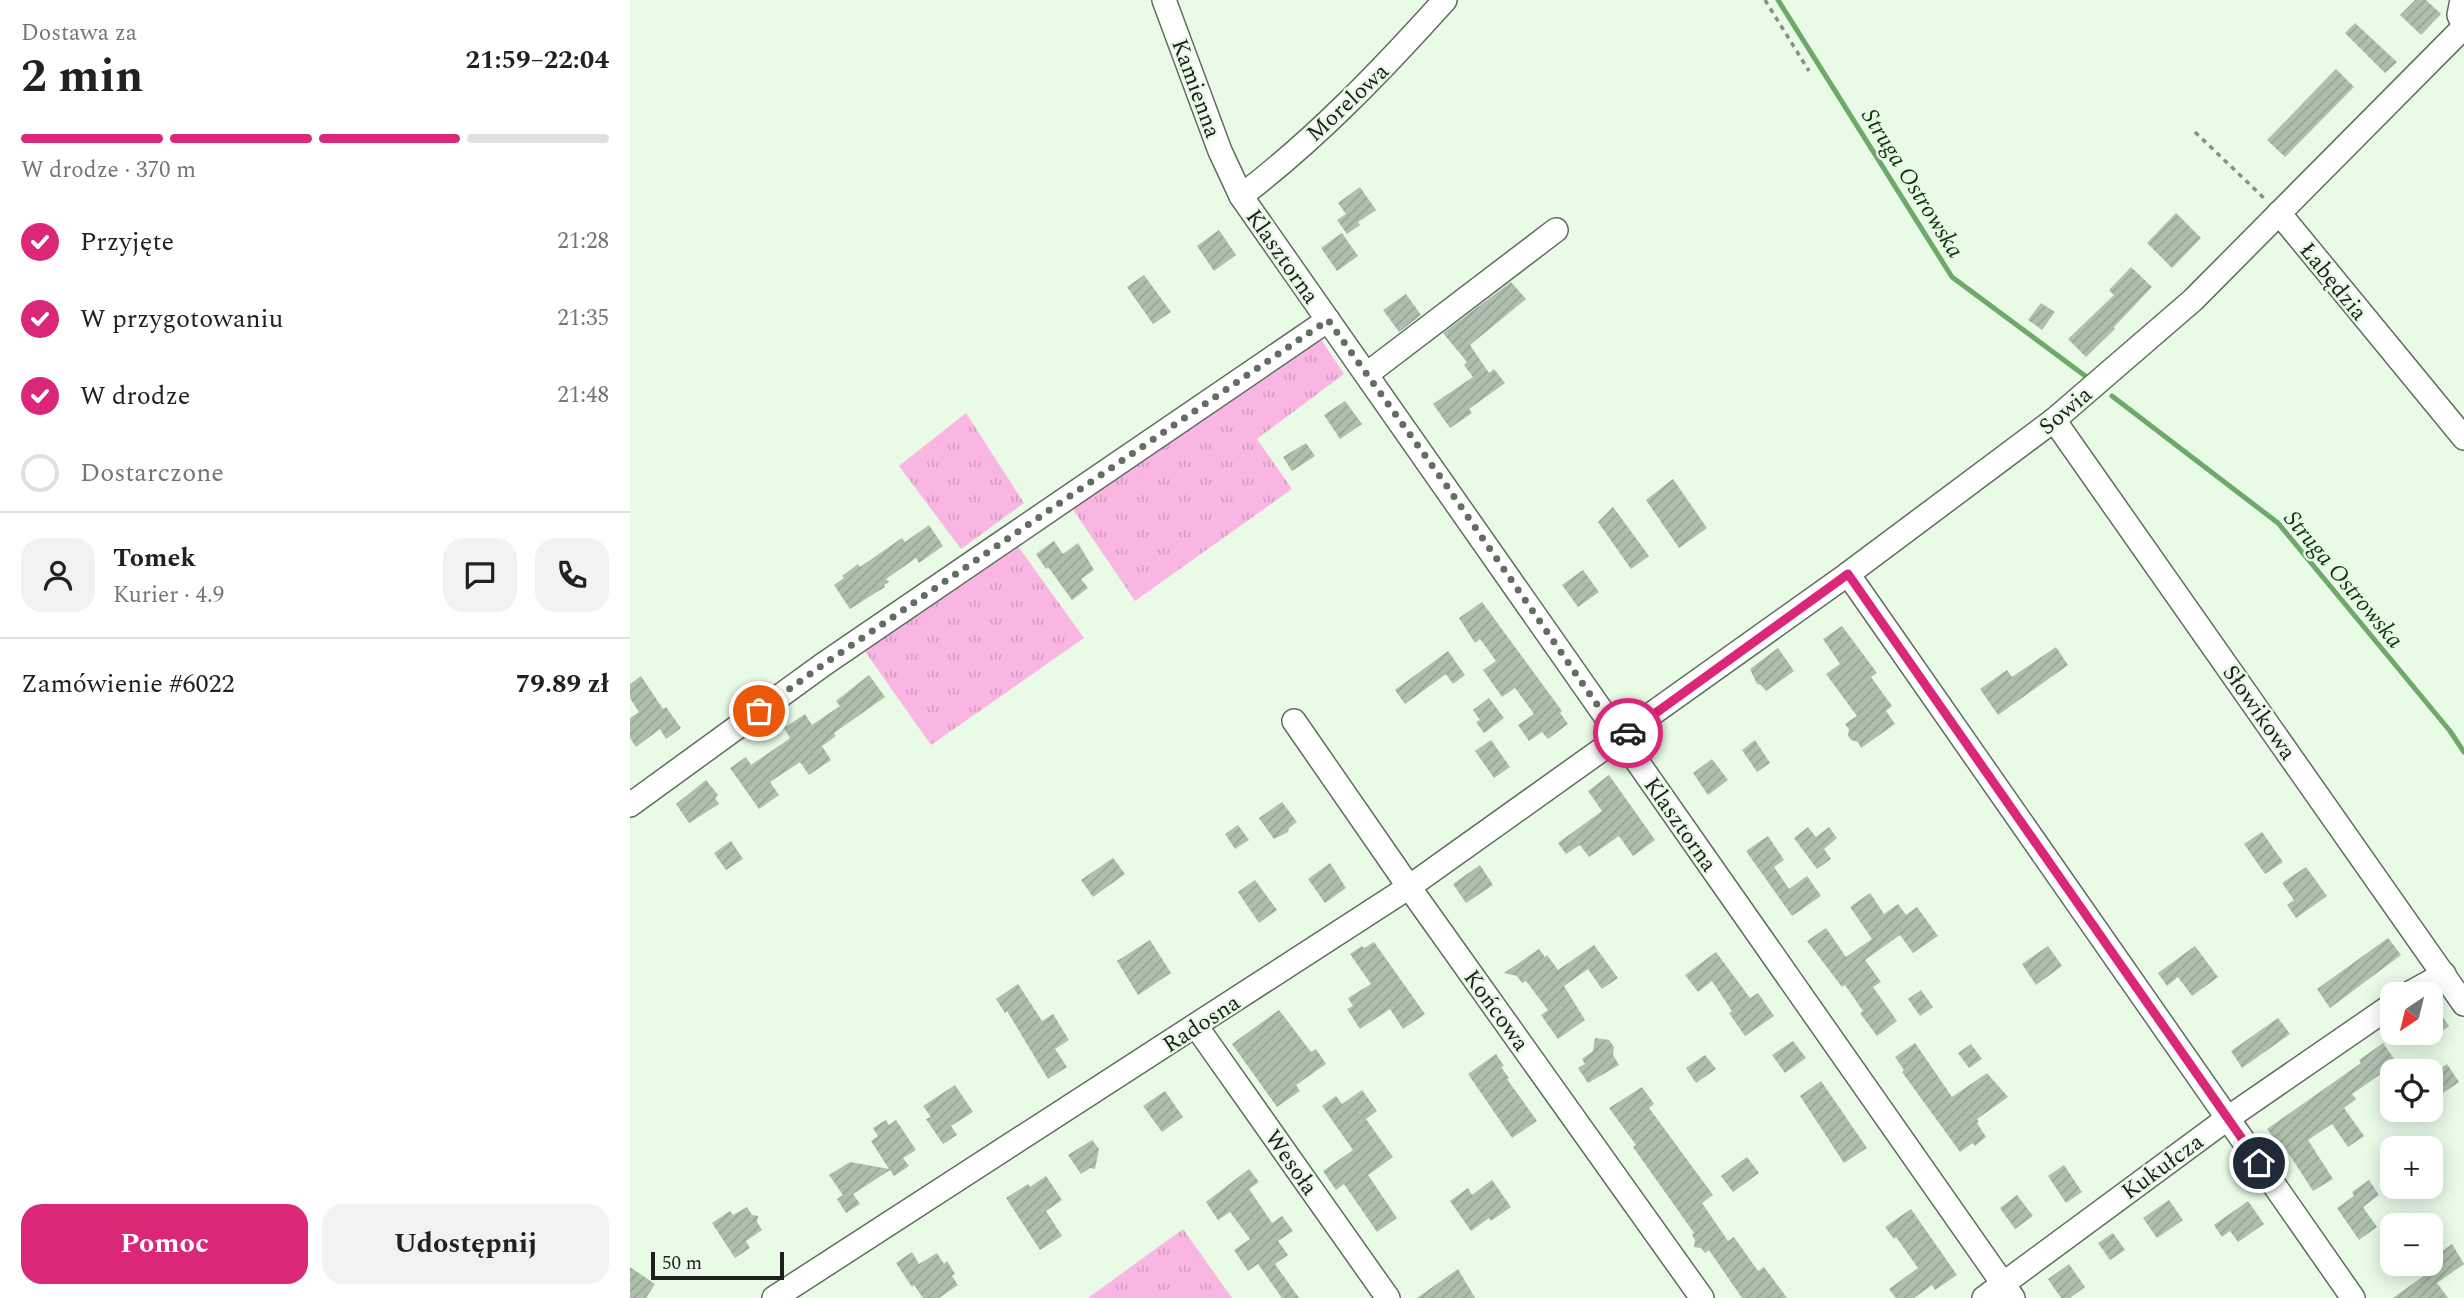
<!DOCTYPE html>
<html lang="pl">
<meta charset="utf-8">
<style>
:root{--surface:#fff;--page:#f2f2f2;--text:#202124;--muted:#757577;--line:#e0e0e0;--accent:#db2777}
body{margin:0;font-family:Spectral,serif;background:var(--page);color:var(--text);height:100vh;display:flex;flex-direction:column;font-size:26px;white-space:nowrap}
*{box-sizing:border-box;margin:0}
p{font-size:23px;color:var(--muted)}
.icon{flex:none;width:38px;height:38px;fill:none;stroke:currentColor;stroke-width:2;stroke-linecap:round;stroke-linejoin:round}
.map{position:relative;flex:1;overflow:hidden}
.side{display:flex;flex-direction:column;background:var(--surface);width:630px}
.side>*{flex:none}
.needle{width:46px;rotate:215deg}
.tools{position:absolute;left:1750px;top:982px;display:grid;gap:14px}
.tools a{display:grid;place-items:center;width:63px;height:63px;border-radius:14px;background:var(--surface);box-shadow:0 4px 18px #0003;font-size:35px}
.scale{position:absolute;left:21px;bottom:18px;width:133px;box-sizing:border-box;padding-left:7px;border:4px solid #1b211a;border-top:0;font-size:19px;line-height:24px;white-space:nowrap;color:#1b211a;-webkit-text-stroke:5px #e9fae7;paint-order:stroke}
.pin{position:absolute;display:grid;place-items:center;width:60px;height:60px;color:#fff;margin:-30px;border:4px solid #fff;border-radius:50%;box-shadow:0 2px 7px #0007}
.courier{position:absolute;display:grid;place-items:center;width:70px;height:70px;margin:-35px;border:5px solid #db2777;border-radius:50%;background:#fff;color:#222;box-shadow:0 2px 9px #0007}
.headline em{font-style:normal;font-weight:700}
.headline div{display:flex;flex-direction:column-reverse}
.headline{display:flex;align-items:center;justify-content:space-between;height:119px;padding:0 21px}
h1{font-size:46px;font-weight:700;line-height:52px}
.bar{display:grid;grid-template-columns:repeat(4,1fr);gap:10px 7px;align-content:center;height:84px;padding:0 21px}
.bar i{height:9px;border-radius:5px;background:var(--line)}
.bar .selected{background:var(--accent)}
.bar p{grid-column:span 4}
.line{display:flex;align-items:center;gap:18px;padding:0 21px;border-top:2px solid var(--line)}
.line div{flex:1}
.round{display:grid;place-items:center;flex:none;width:74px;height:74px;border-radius:21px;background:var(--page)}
ol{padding:0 21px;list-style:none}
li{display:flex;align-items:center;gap:21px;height:77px}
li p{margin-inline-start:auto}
li .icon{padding:7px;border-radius:50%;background:var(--accent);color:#fff;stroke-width:4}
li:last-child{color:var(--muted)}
li i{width:38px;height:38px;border:4px solid var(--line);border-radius:50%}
.button{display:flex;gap:14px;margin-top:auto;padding:14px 21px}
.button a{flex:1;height:80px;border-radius:21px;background:var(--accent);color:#fff;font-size:28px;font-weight:700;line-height:80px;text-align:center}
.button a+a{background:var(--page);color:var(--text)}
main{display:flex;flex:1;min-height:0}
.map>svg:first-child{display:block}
.grass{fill:url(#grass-tufts)}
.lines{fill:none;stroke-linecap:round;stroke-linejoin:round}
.stream{stroke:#6da967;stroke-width:5}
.building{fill:url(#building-hatch)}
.minor-casing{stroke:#606e5e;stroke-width:26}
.path{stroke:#869184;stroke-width:3.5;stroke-dasharray:5 5;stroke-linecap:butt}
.minor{stroke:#fff;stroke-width:23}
.done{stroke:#636d62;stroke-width:7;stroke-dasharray:0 12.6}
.route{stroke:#db2777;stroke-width:9}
.labels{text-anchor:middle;stroke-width:5;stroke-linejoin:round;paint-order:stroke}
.street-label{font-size:23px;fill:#1b211a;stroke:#e9fae7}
.water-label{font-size:24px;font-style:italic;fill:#0d380b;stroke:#e9fae7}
</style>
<main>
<section class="side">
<div class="headline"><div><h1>2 min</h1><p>Dostawa za</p></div><em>21:59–22:04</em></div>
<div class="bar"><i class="selected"></i><i class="selected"></i><i class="selected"></i><i></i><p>W drodze · 370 m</p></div>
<ol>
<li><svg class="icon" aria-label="check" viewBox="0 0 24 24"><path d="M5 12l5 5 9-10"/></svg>Przyjęte<p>21:28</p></li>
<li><svg class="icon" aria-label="check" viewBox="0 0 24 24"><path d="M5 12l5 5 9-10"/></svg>W przygotowaniu<p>21:35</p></li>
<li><svg class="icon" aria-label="check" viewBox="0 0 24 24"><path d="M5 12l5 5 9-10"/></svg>W drodze<p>21:48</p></li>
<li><i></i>Dostarczone</li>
</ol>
<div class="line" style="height:126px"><a class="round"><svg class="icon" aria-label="person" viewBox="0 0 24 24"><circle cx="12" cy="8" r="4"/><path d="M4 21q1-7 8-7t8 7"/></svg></a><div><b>Tomek</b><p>Kurier · 4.9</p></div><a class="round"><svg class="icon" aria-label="chat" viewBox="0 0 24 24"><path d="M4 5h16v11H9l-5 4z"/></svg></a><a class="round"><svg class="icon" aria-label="phone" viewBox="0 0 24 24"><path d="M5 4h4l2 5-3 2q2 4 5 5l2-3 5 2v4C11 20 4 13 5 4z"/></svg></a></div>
<div class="line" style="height:91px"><div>Zamówienie #6022</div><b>79.89 zł</b></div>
<div class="button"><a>Pomoc</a><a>Udostępnij</a></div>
</section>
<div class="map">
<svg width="1834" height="1298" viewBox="0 0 1834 1298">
<defs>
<pattern id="grass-tufts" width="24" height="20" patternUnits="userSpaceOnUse" patternTransform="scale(1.75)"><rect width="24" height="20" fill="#fab6e3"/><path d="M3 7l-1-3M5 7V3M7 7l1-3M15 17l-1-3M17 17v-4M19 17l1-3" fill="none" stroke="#d69cc2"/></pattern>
<pattern id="building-hatch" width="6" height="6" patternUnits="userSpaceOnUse" patternTransform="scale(1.75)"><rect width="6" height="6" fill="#afbfad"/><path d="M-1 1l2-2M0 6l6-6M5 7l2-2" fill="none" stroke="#96a494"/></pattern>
</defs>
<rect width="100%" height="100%" fill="#e9fae7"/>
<g class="grass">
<path d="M 692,341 L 714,374 L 627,439 L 662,489 L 505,601 L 440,505 L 682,342 Z"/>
<path d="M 336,413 L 394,503 L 331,549 L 269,466 Z"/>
<path d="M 385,542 L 454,638 L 301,745 L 234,650 Z"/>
<path d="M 553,1229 L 602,1298 L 458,1298 Z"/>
</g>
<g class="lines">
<g class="stream">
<path d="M 1148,0 L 1322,277 L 1458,378"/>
<path d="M 1482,396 L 1648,523 L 1820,731 L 1834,752"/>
</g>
</g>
<g class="building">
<path d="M 1785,0 L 1796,0 L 1811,14 L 1791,35 L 1770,15 Z"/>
<path d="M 1725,23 L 1767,62 L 1755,73 L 1715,33 Z"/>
<path d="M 1706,69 L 1724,87 L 1655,157 L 1637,140 Z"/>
<path d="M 730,187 L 746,210 L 728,222 L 730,225 L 717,234 L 707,220 L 716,214 L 708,203 Z"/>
<path d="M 1546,213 L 1571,238 L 1542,268 L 1517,243 Z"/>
<path d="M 589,230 L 606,255 L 584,271 L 567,246 Z"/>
<path d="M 712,233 L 728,256 L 707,271 L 691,248 Z"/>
<path d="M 1501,267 L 1522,287 L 1484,327 L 1485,329 L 1456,357 L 1438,339 L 1484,295 L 1479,290 Z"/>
<path d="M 514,275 L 541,312 L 523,324 L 497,287 Z"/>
<path d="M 881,282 L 896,299 L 840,345 L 859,373 L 864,369 L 875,383 L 839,409 L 842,413 L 820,428 L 803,404 L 843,377 L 834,365 L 837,362 L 813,333 Z"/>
<path d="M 776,294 L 791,315 L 769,332 L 753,310 Z"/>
<path d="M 1411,303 L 1425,312 L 1412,330 L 1398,320 Z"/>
<path d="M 715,401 L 732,424 L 710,439 L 694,415 Z"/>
<path d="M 676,443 L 685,456 L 662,471 L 653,457 Z"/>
<path d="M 1043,479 L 1077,528 L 1049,548 L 1016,500 Z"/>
<path d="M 983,507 L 1019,556 L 1001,569 L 968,522 Z"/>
<path d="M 299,525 L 313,546 L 289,563 L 286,558 L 256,579 L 259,582 L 254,585 L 255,587 L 220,609 L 204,585 L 214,578 L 212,576 L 228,564 L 230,567 L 272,538 L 275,542 Z"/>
<path d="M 424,541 L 433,554 L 448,543 L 464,570 L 451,579 L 458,588 L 442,600 L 418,567 L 416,569 L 406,554 Z"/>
<path d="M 953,570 L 969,592 L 948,607 L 932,585 Z"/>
<path d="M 852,602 L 932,711 L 930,713 L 938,724 L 918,739 L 912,732 L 899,741 L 888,725 L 904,714 L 885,688 L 872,697 L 853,670 L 866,661 L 850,639 L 845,643 L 829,618 Z"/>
<path d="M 1212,626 L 1247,673 L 1241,677 L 1262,706 L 1256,711 L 1265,724 L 1231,748 L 1228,742 L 1221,740 L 1218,736 L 1219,729 L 1215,724 L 1227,716 L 1196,674 L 1210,664 L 1193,639 Z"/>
<path d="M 1426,647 L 1438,665 L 1368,715 L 1350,689 L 1377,670 L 1382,677 Z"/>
<path d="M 1148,648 L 1164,671 L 1136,691 L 1131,685 L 1127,684 L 1120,669 Z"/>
<path d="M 818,651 L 835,675 L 823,684 L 816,674 L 775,704 L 765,690 Z"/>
<path d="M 239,675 L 255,697 L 204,733 L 206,736 L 192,746 L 201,760 L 179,775 L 170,762 L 140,782 L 149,795 L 129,809 L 100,768 L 116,757 L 121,765 L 156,741 L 160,738 L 154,728 L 175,714 L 182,725 L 210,706 L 206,701 Z"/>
<path d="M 11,676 L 33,709 L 36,707 L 51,728 L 36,739 L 30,729 L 6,747 L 0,738 L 0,718 L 9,712 L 0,698 L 0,684 Z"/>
<path d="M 859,698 L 874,718 L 854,733 L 846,722 L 850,720 L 843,710 Z"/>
<path d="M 861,740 L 880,767 L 864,778 L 845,751 Z"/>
<path d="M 1125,740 L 1140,763 L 1127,772 L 1112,750 Z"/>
<path d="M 1082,759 L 1098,780 L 1078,795 L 1063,773 Z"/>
<path d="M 979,775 L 1025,840 L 1003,856 L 989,836 L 959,857 L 950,845 L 936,854 L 928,843 L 972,811 L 958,791 Z"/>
<path d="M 76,780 L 88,795 L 85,798 L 89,804 L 59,823 L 46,804 Z"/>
<path d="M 652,802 L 667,822 L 659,828 L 658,832 L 644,839 L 629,818 Z"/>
<path d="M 608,825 L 619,840 L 605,849 L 595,834 Z"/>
<path d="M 1178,827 L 1186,837 L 1199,827 L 1207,838 L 1194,849 L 1201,859 L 1187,869 L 1164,838 Z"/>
<path d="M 1632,832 L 1653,862 L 1635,874 L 1614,844 Z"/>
<path d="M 1138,836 L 1154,860 L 1144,867 L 1159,889 L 1177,876 L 1191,896 L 1162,916 L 1116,851 Z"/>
<path d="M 101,841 L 113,859 L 96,870 L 84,853 Z"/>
<path d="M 483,858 L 495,874 L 463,897 L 451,880 Z"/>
<path d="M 700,863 L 716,888 L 695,903 L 678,879 Z"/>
<path d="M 850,865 L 863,885 L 836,903 L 823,884 Z"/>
<path d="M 1676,867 L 1697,896 L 1666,918 L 1657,905 L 1664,900 L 1652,883 Z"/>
<path d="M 625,880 L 647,910 L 629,923 L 608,892 Z"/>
<path d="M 1240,893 L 1254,914 L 1268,904 L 1276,915 L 1287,907 L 1308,936 L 1283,953 L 1270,935 L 1235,960 L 1251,982 L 1243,987 L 1267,1021 L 1247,1036 L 1230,1013 L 1233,1011 L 1215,985 L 1212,987 L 1177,941 L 1196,928 L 1216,957 L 1242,939 L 1220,907 Z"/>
<path d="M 1758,938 L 1771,955 L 1700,1008 L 1687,989 Z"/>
<path d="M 520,940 L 541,973 L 508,995 L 487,961 Z"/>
<path d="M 744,942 L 795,1014 L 773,1029 L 760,1009 L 730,1029 L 717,1009 L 723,1006 L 718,998 L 741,984 L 720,954 L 732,946 L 734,948 Z"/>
<path d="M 964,945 L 988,978 L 972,989 L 958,969 L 934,986 L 955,1020 L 928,1039 L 911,1015 L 918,1010 L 896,981 L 892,983 L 887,976 L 874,973 L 909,949 L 915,957 L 917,955 L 928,970 Z"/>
<path d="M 1418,946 L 1432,966 L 1406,985 L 1392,964 Z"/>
<path d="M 1565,946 L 1588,977 L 1562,996 L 1548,977 L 1537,986 L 1528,973 Z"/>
<path d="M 1086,952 L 1120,998 L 1128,993 L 1144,1016 L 1115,1036 L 1099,1013 L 1102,1011 L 1082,981 L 1068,992 L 1055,975 Z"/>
<path d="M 388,984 L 412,1021 L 423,1014 L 439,1040 L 425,1049 L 437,1067 L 418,1079 L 377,1011 L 375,1013 L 366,999 Z"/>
<path d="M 1291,990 L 1303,1007 L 1290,1016 L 1278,999 Z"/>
<path d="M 1801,1000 L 1819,1026 L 1801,1039 Z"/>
<path d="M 649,1010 L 681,1052 L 686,1049 L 696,1064 L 666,1085 L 670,1091 L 647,1107 L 602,1044 Z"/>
<path d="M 1648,1018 L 1660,1034 L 1612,1068 L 1601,1051 Z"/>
<path d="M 965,1038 L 979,1040 L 984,1047 L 983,1055 L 989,1065 L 958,1083 L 948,1068 L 955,1064 L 952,1059 L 963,1051 Z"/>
<path d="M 1163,1041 L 1176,1058 L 1155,1073 L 1142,1055 Z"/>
<path d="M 1285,1043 L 1322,1097 L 1357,1073 L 1378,1097 L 1347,1119 L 1349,1122 L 1347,1123 L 1356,1137 L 1345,1146 L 1343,1143 L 1330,1152 L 1272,1072 L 1274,1070 L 1265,1057 Z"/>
<path d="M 1753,1043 L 1767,1063 L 1722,1094 L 1726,1099 L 1714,1108 L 1734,1136 L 1718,1147 L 1702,1124 L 1678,1140 L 1703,1179 L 1683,1191 L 1655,1148 L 1653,1150 L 1637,1129 L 1731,1063 L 1729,1060 Z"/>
<path d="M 1341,1044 L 1352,1059 L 1339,1068 L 1328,1053 Z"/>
<path d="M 866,1054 L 874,1066 L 871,1067 L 879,1078 L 877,1079 L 907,1121 L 882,1138 L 838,1074 Z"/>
<path d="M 1075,1055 L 1086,1069 L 1066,1083 L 1056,1068 Z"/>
<path d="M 1817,1064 L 1829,1082 L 1801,1101 L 1801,1075 Z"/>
<path d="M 1191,1081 L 1237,1148 L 1214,1163 L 1170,1096 Z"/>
<path d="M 325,1085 L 343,1112 L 321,1126 L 327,1135 L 313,1144 L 296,1119 L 301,1117 L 293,1106 Z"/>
<path d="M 1012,1087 L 1024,1104 L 1019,1108 L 1083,1195 L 1072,1203 L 1098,1241 L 1104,1237 L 1128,1271 L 1134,1267 L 1157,1298 L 1112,1298 L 1079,1250 L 1075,1253 L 1071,1248 L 1064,1247 L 1065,1240 L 1062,1235 L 1064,1233 L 1003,1147 L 1006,1145 L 979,1108 Z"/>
<path d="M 732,1090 L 747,1111 L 736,1119 L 763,1157 L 738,1175 L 767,1218 L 747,1232 L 714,1184 L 706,1190 L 693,1171 L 723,1150 L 692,1106 L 706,1096 L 712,1104 Z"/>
<path d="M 535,1091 L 553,1117 L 532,1132 L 513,1106 Z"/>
<path d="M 256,1120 L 259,1125 L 266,1120 L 286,1150 L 273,1158 L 279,1166 L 264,1176 L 260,1170 L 223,1194 L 230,1204 L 216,1213 L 207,1199 L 213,1195 L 199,1175 L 220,1162 L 259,1169 L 241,1141 L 248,1136 L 243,1128 Z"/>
<path d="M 462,1140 L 469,1149 L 465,1169 L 460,1168 L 451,1174 L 438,1155 Z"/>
<path d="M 1117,1157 L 1129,1173 L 1103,1192 L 1091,1176 Z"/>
<path d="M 1434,1165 L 1452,1192 L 1436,1203 L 1418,1176 Z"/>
<path d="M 619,1169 L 629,1182 L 619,1189 L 642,1223 L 652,1216 L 663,1231 L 648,1241 L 658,1255 L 645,1264 L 669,1298 L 652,1298 L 628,1264 L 618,1271 L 604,1250 L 620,1239 L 600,1212 L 588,1220 L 576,1202 Z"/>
<path d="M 416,1176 L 432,1200 L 416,1211 L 432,1236 L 410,1250 L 376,1198 L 398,1184 L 400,1187 Z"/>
<path d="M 862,1180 L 881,1207 L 861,1221 L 859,1218 L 841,1231 L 820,1201 L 838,1188 L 842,1195 Z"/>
<path d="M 1739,1180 L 1749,1195 L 1733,1207 L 1747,1227 L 1729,1240 L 1707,1208 L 1724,1196 L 1722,1192 Z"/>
<path d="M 1387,1195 L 1403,1216 L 1385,1229 L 1370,1208 Z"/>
<path d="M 1539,1200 L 1553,1220 L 1527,1238 L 1513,1218 Z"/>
<path d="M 1618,1201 L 1634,1224 L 1608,1242 L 1600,1231 L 1592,1237 L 1584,1225 Z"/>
<path d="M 117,1207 L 122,1215 L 128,1216 L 127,1222 L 132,1230 L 116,1241 L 120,1248 L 105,1258 L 82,1223 L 100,1211 L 103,1215 Z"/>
<path d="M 1281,1209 L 1327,1275 L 1305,1290 L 1302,1285 L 1284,1298 L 1266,1298 L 1259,1289 L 1288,1268 L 1266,1237 L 1264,1239 L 1255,1227 Z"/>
<path d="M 1483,1233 L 1495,1250 L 1480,1260 L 1468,1243 Z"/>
<path d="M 1822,1244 L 1834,1264 L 1807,1283 L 1818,1298 L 1763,1298 L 1813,1262 L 1807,1255 Z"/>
<path d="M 282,1252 L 289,1264 L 307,1253 L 314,1264 L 317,1261 L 325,1274 L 322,1276 L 328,1285 L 309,1298 L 293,1298 L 284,1285 L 282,1287 L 266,1263 Z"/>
<path d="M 1439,1264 L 1455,1287 L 1440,1298 L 1431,1298 L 1418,1279 Z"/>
<path d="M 0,1267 L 25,1284 L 16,1298 L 0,1298 Z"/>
<path d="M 828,1269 L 845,1298 L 787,1298 Z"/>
</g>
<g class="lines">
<defs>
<g id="minor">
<path d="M 534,0 L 590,151 L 611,196 C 870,563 1125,931 1383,1298"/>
<path d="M 1832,0 L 1829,15 L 1834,26"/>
<path d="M 611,196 C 686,139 752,70 815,0"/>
<path d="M 1649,213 L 1834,438"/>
<path d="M 737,374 L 926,230"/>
<path d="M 1424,420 L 1834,1004"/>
<path d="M 1218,574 L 1723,1298"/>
<path d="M 664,721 L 779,887 L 1072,1298"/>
<path d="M 0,805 L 194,664 L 698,320"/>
<path d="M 1778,994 L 1814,974"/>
<path d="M 566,1026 L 758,1298"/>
<path d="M 144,1298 L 779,887 L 1218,574 L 1424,420 L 1563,300 L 1834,27"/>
<path d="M 1354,1298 L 1598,1118 L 1762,1005"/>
</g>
</defs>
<use href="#minor" class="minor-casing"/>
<g class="path">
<path d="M 1135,0 L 1179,71"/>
<path d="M 1565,132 L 1635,199"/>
</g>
<use href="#minor" class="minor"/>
</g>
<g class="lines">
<path class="done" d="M 129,711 L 194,664 L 698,320 L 816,485 L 990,738 L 998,733"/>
<path class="route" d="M 998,733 L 1218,574 L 1629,1163"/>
</g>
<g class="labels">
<g class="street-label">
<text transform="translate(567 88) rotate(70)" y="8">Kamienna</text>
<text transform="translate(717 102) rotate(-43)" y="8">Morelowa</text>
<text transform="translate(653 256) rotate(55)" y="8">Klasztorna</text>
<text transform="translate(1704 281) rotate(51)" y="8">Łabędzia</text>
<text transform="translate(1435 410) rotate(-40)" y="8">Sowia</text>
<text transform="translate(1630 712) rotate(55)" y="8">Słowikowa</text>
<text transform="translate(1051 824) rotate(55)" y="8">Klasztorna</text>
<text transform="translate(867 1010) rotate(54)" y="8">Końcowa</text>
<text transform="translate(571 1023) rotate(-33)" y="8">Radosna</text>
<text transform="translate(662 1162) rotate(55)" y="8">Wesoła</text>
<text transform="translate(1532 1166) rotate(-36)" y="8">Kukułcza</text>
</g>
<g class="water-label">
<text transform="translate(1283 183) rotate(58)" y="8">Struga Ostrowska</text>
<text transform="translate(1714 579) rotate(50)" y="8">Struga Ostrowska</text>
</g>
</g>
</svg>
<div class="tools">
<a><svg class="needle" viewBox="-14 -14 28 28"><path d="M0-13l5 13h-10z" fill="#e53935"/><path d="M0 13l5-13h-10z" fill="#757577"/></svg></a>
<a><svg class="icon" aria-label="locate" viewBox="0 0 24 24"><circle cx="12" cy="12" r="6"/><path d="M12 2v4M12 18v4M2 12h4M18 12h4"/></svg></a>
<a>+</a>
<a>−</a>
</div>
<div class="scale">50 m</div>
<div class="pin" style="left:129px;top:711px;background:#ea580c"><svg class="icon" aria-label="bag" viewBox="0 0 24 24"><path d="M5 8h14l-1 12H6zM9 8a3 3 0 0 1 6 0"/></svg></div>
<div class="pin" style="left:1629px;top:1163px;background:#1f2937"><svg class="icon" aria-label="home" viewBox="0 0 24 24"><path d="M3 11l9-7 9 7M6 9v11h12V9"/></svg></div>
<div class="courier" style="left:998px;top:733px"><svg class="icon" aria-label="car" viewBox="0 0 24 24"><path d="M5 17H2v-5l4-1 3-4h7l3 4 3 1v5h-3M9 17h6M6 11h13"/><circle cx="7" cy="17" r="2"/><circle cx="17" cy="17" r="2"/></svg></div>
</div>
</main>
